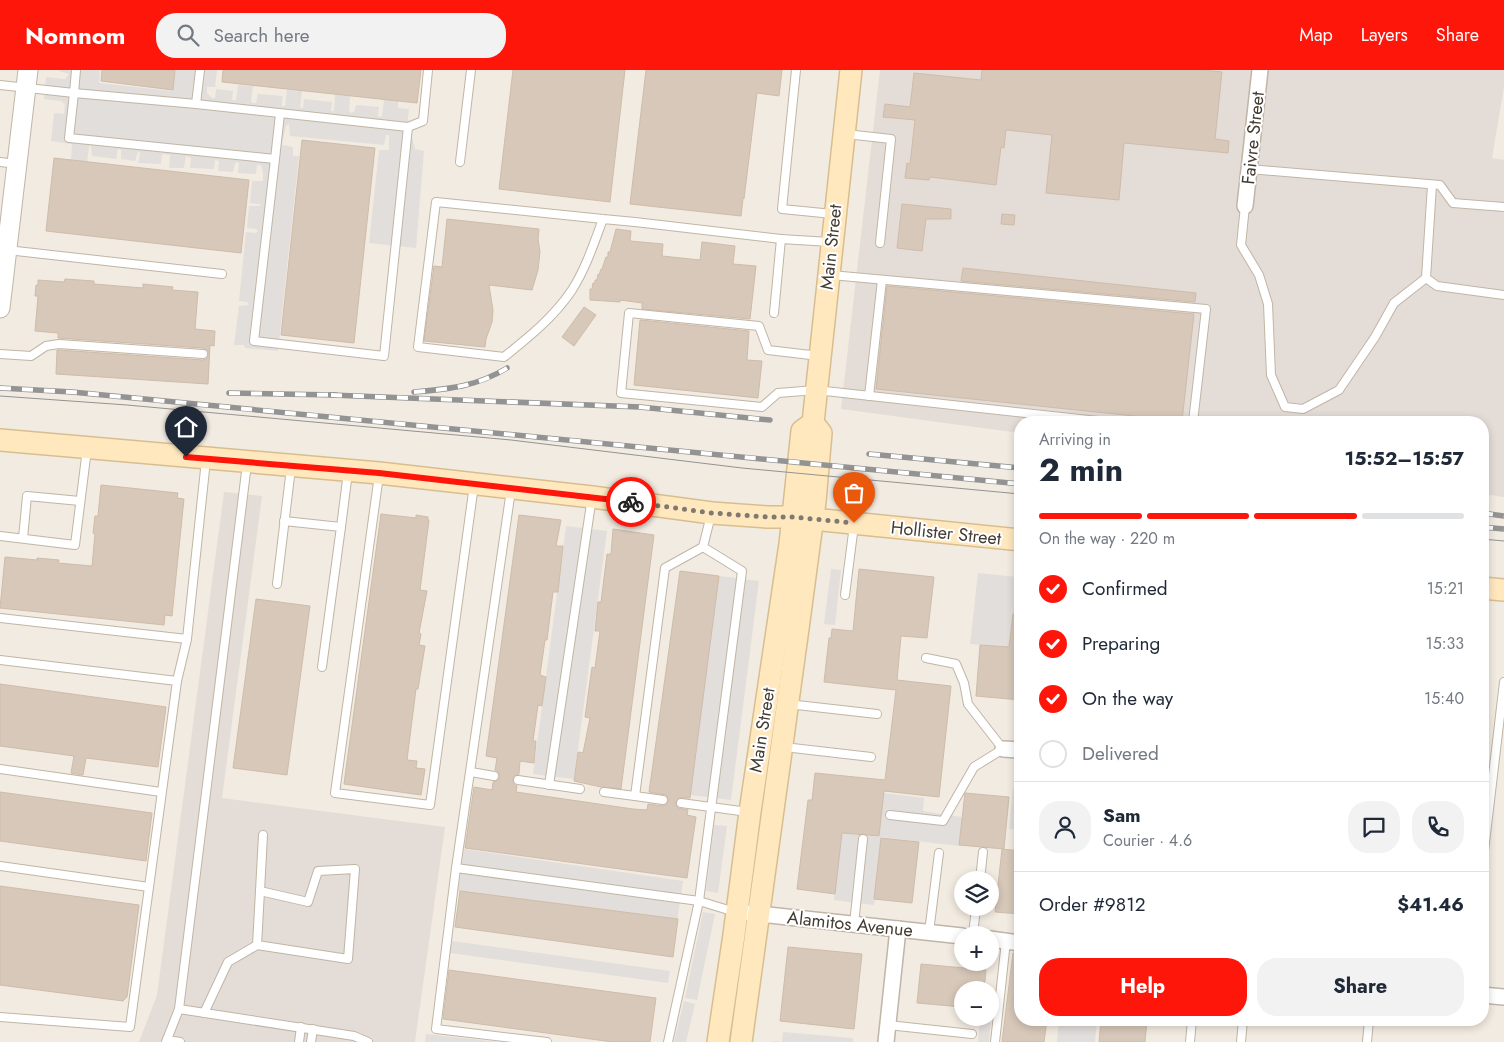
<!DOCTYPE html>
<meta charset="utf-8">
<style>
:root{--surface:#fff;--page:#f2f2f3;--text:#1f2937;--muted:#747a83;--line:#e0e1e3;--accent:#ff160b}
body{margin:0;font-family:Jost,sans-serif;background:var(--page);color:var(--text);height:100vh;display:flex;flex-direction:column;font-size:19px;white-space:nowrap}
*{box-sizing:border-box;margin:0}
p{font-size:16px;color:var(--muted)}
.icon{flex:none;width:28px;height:28px;fill:none;stroke:currentColor;stroke-width:2;stroke-linecap:round;stroke-linejoin:round}
.map{position:relative;flex:1;overflow:hidden}
.sheet{position:absolute;left:1014px;top:346px;width:475px;height:610px;display:flex;flex-direction:column;background:var(--surface);border-radius:20px;box-shadow:0 2px 8px #0003}
.sheet>*{flex:none}
.controls{position:absolute;left:954px;top:801px;display:grid;gap:10px}
.controls a{display:grid;place-items:center;width:45px;height:45px;border-radius:50%;background:var(--surface);box-shadow:0 2px 8px #0003;font-size:25px}
.pin{position:absolute;display:grid;place-items:center;width:42px;height:42px;color:#fff;margin:-51px -21px;border-radius:50% 50% 50% 0;rotate:-45deg;box-shadow:0 0 5px #0007}
.pin .icon{rotate:45deg}
.courier{position:absolute;display:grid;place-items:center;width:50px;height:50px;margin:-25px;border:4px solid #ff160b;border-radius:50%;background:#fff;color:#222;box-shadow:0 1px 6px #0007}
.head em{font-style:normal;font-weight:700}
.head div{display:flex;flex-direction:column-reverse}
.head{display:flex;align-items:center;justify-content:space-between;height:85px;padding:0 25px}
h1{font-size:32px;font-weight:700;line-height:38px}
.bar{display:grid;grid-template-columns:repeat(4,1fr);gap:8px 5px;align-content:center;height:60px;padding:0 25px}
.bar i{height:6px;border-radius:4px;background:var(--line)}
.bar .current{background:var(--accent)}
.bar p{grid-column:span 4}
.line{display:flex;align-items:center;gap:12px;padding:0 25px;border-top:1px solid var(--line)}
.line div{flex:1}
.round{display:grid;place-items:center;flex:none;width:52px;height:52px;border-radius:20px;background:var(--page)}
ol{padding:0 25px;list-style:none}
li{display:flex;align-items:center;gap:15px;height:55px}
li p{margin-inline-start:auto}
li .icon{padding:5px;border-radius:50%;background:var(--accent);color:#fff;stroke-width:4}
li:last-child{color:var(--muted)}
li i{width:28px;height:28px;border:2px solid var(--line);border-radius:50%}
.action{display:flex;gap:10px;margin-top:auto;padding:10px 25px}
.action a{flex:1;height:58px;border-radius:20px;background:var(--accent);color:#fff;font-size:20px;font-weight:700;line-height:58px;text-align:center}
.action a+a{background:var(--page);color:var(--text)}
header{display:flex;align-items:center;gap:30px;box-sizing:border-box;height:70px;padding:0 25px;background:var(--accent);color:#fff}
header strong{font-size:24px}
nav{display:flex;gap:28px;margin-inline-start:auto;font-size:18px}
.search{width:350px;height:45px;background:var(--page);display:flex;align-items:center;gap:12px;box-sizing:border-box;padding:0 18px;border-radius:20px;color:var(--muted);font-size:19px}
.map>svg:first-child{display:block}
.industrial{fill:#e4dcd7}
.parking{fill:#e2dedb}
.building{fill:#d7c8b9;stroke:#cfbca9}
.lines{fill:none;stroke-linecap:round;stroke-linejoin:round}
.service-casing{stroke:#c0b5a6;stroke-width:10}
.minor-casing{stroke:#c0b5a6;stroke-width:18}
.tertiary-casing{stroke:#c0b5a6;stroke-width:21}
.secondary-casing{stroke:#d8be8f;stroke-width:24}
.service{stroke:#fff;stroke-width:8}
.minor{stroke:#fff;stroke-width:15}
.tertiary{stroke:#fff;stroke-width:19}
.secondary{stroke:#ffe8be;stroke-width:21}
.tram{stroke:#939393;stroke-width:1}
.rail-casing{stroke:#939393;stroke-width:5.5}
.rail{stroke:#fff;stroke-width:4;stroke-dasharray:11;stroke-linecap:butt}
.done{stroke:#80796f;stroke-width:5;stroke-dasharray:0 9}
.route{stroke:#ff160b;stroke-width:6}
.labels{text-anchor:middle;stroke-width:4;stroke-linejoin:round;paint-order:stroke}
.street-label{font-size:18px;fill:#433b32;stroke:#fff}
</style>
<header>
<strong>Nomnom</strong>
<div class="search"><svg class="icon" aria-label="search" viewBox="0 0 24 24"><circle cx="10" cy="10" r="6"/><path d="M15 15l6 6"/></svg>Search here</div>
<nav><a>Map</a><a>Layers</a><a>Share</a></nav>
</header>
<div class="map">
<svg width="1504" height="972" viewBox="0 0 1504 972">
<rect width="100%" height="100%" fill="#f2ebe1"/>
<g class="industrial">
<path d="M 880,0 L 1504,0 L 1504,17 L 1492,88 L 1504,90 L 1504,427 L 1483,424 L 1482,352 L 1020,352 L 1020,363 L 841,339 Z"/>
<path d="M 224,422 L 262,426 L 222,728 L 445,757 L 415,972 L 139,972 L 157,925 Z"/>
</g>
<g class="parking">
<path d="M 59,0 L 100,0 L 99,13 L 172,21 L 175,0 L 217,0 L 215,17 L 207,17 L 207,23 L 212,28 L 215,28 L 216,19 L 233,21 L 232,30 L 236,30 L 238,15 L 253,16 L 251,31 L 253,33 L 256,33 L 258,24 L 283,26 L 282,33 L 282,36 L 285,36 L 287,20 L 302,21 L 300,37 L 303,38 L 304,29 L 332,32 L 331,41 L 334,41 L 335,25 L 350,26 L 349,41 L 351,43 L 354,42 L 356,35 L 379,37 L 378,46 L 380,47 L 382,46 L 384,30 L 398,31 L 398,38 L 409,39 L 408,49 L 415,79 L 424,81 L 416,178 L 369,173 L 379,80 L 389,80 L 389,65 L 386,65 L 384,75 L 290,66 L 289,54 L 286,56 L 282,75 L 293,77 L 293,86 L 299,86 L 278,281 L 245,278 L 244,275 L 234,275 L 239,236 L 249,235 L 247,232 L 239,231 L 246,162 L 255,163 L 258,161 L 256,159 L 247,158 L 249,136 L 260,136 L 260,134 L 250,133 L 252,111 L 263,111 L 263,103 L 261,95 L 257,95 L 256,104 L 238,103 L 239,94 L 238,92 L 235,93 L 233,102 L 218,101 L 219,91 L 215,90 L 214,99 L 190,98 L 191,88 L 186,86 L 184,98 L 169,98 L 170,85 L 162,84 L 161,94 L 138,93 L 140,83 L 138,81 L 135,91 L 121,89 L 121,80 L 118,79 L 116,89 L 92,86 L 91,76 L 89,76 L 87,93 L 71,91 L 72,74 L 51,71 L 54,43 L 64,44 L 65,34 L 61,31 L 44,29 L 46,7 L 65,9 L 69,4 L 59,1 Z"/>
<path d="M 566,456 L 607,461 L 574,709 L 533,704 Z"/>
<path d="M 831,499 L 841,500 L 835,555 L 824,554 Z"/>
<path d="M 978,503 L 1018,507 L 1010,578 L 970,574 Z"/>
<path d="M 719,506 L 759,511 L 731,730 L 690,725 Z"/>
<path d="M 1013,718 L 1020,718 L 1020,760 L 1009,759 Z"/>
<path d="M 883,723 L 924,728 L 923,741 L 962,747 L 959,776 L 882,767 L 874,835 L 834,830 L 841,763 L 879,767 Z"/>
<path d="M 714,755 L 727,756 L 718,823 L 706,821 Z"/>
<path d="M 464,779 L 683,811 L 677,852 L 458,821 Z"/>
<path d="M 703,842 L 715,844 L 697,930 L 685,928 Z"/>
<path d="M 452,871 L 670,901 L 668,913 L 450,883 Z"/>
<path d="M 684,931 L 695,934 L 686,972 L 674,972 Z"/>
<path d="M 980,948 L 991,950 L 989,972 L 978,972 Z"/>
<path d="M 1059,950 L 1097,950 L 1095,972 L 1057,972 Z"/>
<path d="M 783,962 L 853,968 L 853,972 L 773,972 L 773,971 L 782,972 Z"/>
<path d="M 426,964 L 499,972 L 425,972 Z"/>
</g>
<g class="building">
<path d="M 102,0 L 175,0 L 173,20 L 101,11 Z"/>
<path d="M 223,0 L 421,0 L 417,33 L 222,12 Z"/>
<path d="M 513,0 L 625,0 L 610,132 L 499,119 Z"/>
<path d="M 646,0 L 782,0 L 779,26 L 757,23 L 744,129 L 743,128 L 741,146 L 630,134 Z"/>
<path d="M 982,0 L 1203,0 L 1222,2 L 1215,69 L 1229,71 L 1228,83 L 1124,73 L 1119,130 L 1046,123 L 1052,65 L 1006,60 L 1004,78 L 1001,77 L 996,115 L 930,107 L 929,110 L 905,108 L 907,93 L 910,94 L 915,50 L 883,47 L 885,34 L 910,37 L 914,3 L 981,10 Z"/>
<path d="M 302,70 L 375,78 L 354,273 L 281,265 Z"/>
<path d="M 54,88 L 249,110 L 241,183 L 46,161 Z"/>
<path d="M 902,134 L 951,139 L 951,149 L 926,149 L 922,181 L 897,178 Z"/>
<path d="M 1002,144 L 1015,145 L 1014,155 L 1001,154 Z"/>
<path d="M 447,149 L 539,159 L 538,169 L 540,182 L 538,200 L 532,220 L 489,215 L 493,240 L 492,252 L 486,269 L 485,277 L 424,271 L 434,196 L 442,197 Z"/>
<path d="M 616,159 L 631,161 L 630,171 L 663,174 L 662,186 L 700,190 L 702,172 L 735,176 L 733,194 L 756,196 L 750,249 L 642,239 L 642,233 L 620,230 L 620,232 L 590,230 L 590,219 L 592,219 L 593,213 L 595,213 L 595,210 L 597,210 L 598,204 L 599,205 L 601,199 L 602,199 L 606,187 L 608,187 L 608,182 L 610,182 Z"/>
<path d="M 963,198 L 1196,223 L 1195,232 L 961,211 Z"/>
<path d="M 65,209 L 94,211 L 94,214 L 143,218 L 143,214 L 173,217 L 172,220 L 198,222 L 195,259 L 215,261 L 214,276 L 210,275 L 208,314 L 56,304 L 57,280 L 59,280 L 203,290 L 206,289 L 209,285 L 208,281 L 203,278 L 58,268 L 58,263 L 35,261 L 38,226 L 35,226 L 36,215 L 38,215 L 38,210 L 64,212 Z"/>
<path d="M 887,216 L 1194,244 L 1182,351 L 876,319 Z"/>
<path d="M 584,237 L 596,245 L 574,276 L 562,267 Z"/>
<path d="M 640,250 L 749,261 L 747,290 L 762,291 L 758,328 L 634,315 Z"/>
<path d="M 101,415 L 178,423 L 177,428 L 184,429 L 172,546 L 165,545 L 164,555 L 0,538 L 5,487 L 37,490 L 37,488 L 59,490 L 58,493 L 92,496 L 95,464 L 93,463 L 95,446 L 98,446 Z"/>
<path d="M 381,444 L 416,448 L 416,445 L 428,447 L 428,450 L 429,450 L 420,520 L 427,521 L 419,563 L 421,564 L 419,575 L 425,576 L 418,619 L 416,619 L 407,690 L 417,691 L 416,698 L 425,699 L 421,725 L 344,714 Z"/>
<path d="M 519,445 L 561,450 L 556,476 L 563,476 L 558,522 L 553,522 L 547,570 L 545,570 L 540,605 L 546,607 L 542,636 L 538,635 L 533,671 L 536,671 L 534,693 L 520,691 L 519,704 L 514,706 L 512,710 L 514,714 L 517,716 L 516,722 L 633,739 L 647,740 L 648,734 L 663,736 L 667,734 L 669,730 L 666,725 L 649,722 L 680,501 L 719,506 L 690,728 L 679,728 L 675,733 L 678,738 L 688,740 L 687,745 L 696,747 L 687,808 L 465,778 L 474,717 L 492,720 L 493,712 L 498,710 L 500,706 L 498,702 L 495,700 L 497,688 L 486,686 Z"/>
<path d="M 613,459 L 654,465 L 621,719 L 601,717 L 574,711 L 578,682 L 583,683 L 590,648 L 585,647 L 592,597 L 595,598 L 600,561 L 595,561 L 598,532 L 601,532 L 607,484 L 611,484 Z"/>
<path d="M 859,499 L 934,507 L 927,568 L 901,566 L 897,610 L 951,616 L 939,727 L 884,721 L 879,766 L 842,763 L 835,824 L 797,819 L 808,730 L 812,730 L 815,703 L 885,710 L 896,620 L 824,612 L 829,568 L 831,568 L 832,559 L 853,561 Z"/>
<path d="M 256,529 L 310,536 L 287,705 L 233,698 Z"/>
<path d="M 1013,544 L 1020,545 L 1020,630 L 976,626 L 980,575 L 1009,577 Z"/>
<path d="M 0,614 L 166,637 L 158,697 L 86,688 L 83,705 L 71,703 L 74,686 L 0,676 Z"/>
<path d="M 0,722 L 152,743 L 146,791 L 0,771 Z"/>
<path d="M 965,723 L 1009,727 L 1004,779 L 959,775 Z"/>
<path d="M 881,768 L 919,772 L 912,833 L 874,829 Z"/>
<path d="M 1002,779 L 1020,781 L 1020,844 L 995,842 Z"/>
<path d="M 0,816 L 139,835 L 127,927 L 123,931 L 0,915 Z"/>
<path d="M 460,821 L 678,849 L 673,887 L 455,857 Z"/>
<path d="M 788,877 L 862,884 L 854,959 L 780,951 Z"/>
<path d="M 1013,883 L 1020,883 L 1020,950 L 1047,950 L 1044,972 L 1002,972 Z"/>
<path d="M 921,894 L 986,900 L 984,920 L 962,920 L 962,937 L 917,933 Z"/>
<path d="M 449,900 L 656,928 L 650,972 L 613,972 L 443,949 Z"/>
<path d="M 1101,950 L 1147,950 L 1145,972 L 1099,972 Z"/>
</g>
<g class="lines">
<defs>
<g id="service">
<path d="M 796,0 L 782,139 L 833,144"/>
<path d="M 0,15 L 74,23 L 76,0"/>
<path d="M 196,34 L 200,0"/>
<path d="M 280,44 L 275,89 L 69,68 L 74,23 L 196,34 L 408,57 L 423,51 L 428,0"/>
<path d="M 846,64 L 891,69 L 880,173"/>
<path d="M 275,89 L 254,271 L 384,286 L 408,57"/>
<path d="M 0,92 L 17,94"/>
<path d="M 460,92 L 471,0"/>
<path d="M 1249,99 L 1440,115 L 1453,133 L 1504,137"/>
<path d="M 1432,115 L 1426,208 L 1437,216 L 1504,225"/>
<path d="M 1245,136 L 1241,175 L 1259,205 L 1268,234 L 1271,305 L 1285,337 L 1303,339 L 1339,320 L 1375,267 L 1394,233 L 1426,208"/>
<path d="M 603,149 C 594,173 586,198 572,220 C 554,247 529,267 504,287 L 418,277 L 436,132 L 603,149 L 635,152 L 781,169"/>
<path d="M 7,180 L 222,204"/>
<path d="M 831,205 L 1206,239 L 1193,352"/>
<path d="M 774,243 L 781,169 L 830,172"/>
<path d="M 0,284 L 31,286 L 46,276 L 59,274 L 203,284"/>
<path d="M 819,286 L 768,280 L 759,256 L 629,243 L 621,323 L 762,337 L 778,323 L 816,320 L 1107,352"/>
<path d="M 869,326 L 882,210"/>
<path d="M 379,405 L 335,723 L 430,735 L 474,415"/>
<path d="M 511,420 L 456,798 L 436,959 L 547,972"/>
<path d="M 284,451 L 341,457 L 322,597"/>
<path d="M 341,457 L 348,402"/>
<path d="M 0,466 L 75,475 L 87,379"/>
<path d="M 23,468 L 27,426 L 80,431"/>
<path d="M 277,514 L 291,398"/>
<path d="M 845,525 L 854,455"/>
<path d="M 0,548 L 187,569 L 206,390"/>
<path d="M 0,590 L 177,611 L 130,957 L 0,947"/>
<path d="M 177,611 L 187,569"/>
<path d="M 788,634 L 877,644"/>
<path d="M 784,677 L 871,687"/>
<path d="M 0,699 L 161,722"/>
<path d="M 471,702 L 494,706"/>
<path d="M 518,710 L 580,719"/>
<path d="M 549,715 L 592,427"/>
<path d="M 604,722 L 635,726 L 665,498 L 703,477"/>
<path d="M 635,726 L 663,730"/>
<path d="M 681,733 L 748,742"/>
<path d="M 890,745 L 943,751 L 974,697 L 1003,679 L 968,634 L 964,613 L 956,594 L 926,588"/>
<path d="M 0,796 L 149,817"/>
<path d="M 456,798 L 699,831 L 735,842"/>
<path d="M 1482,798 L 1504,612"/>
<path d="M 980,810 L 983,782"/>
<path d="M 260,821 L 263,765"/>
<path d="M 854,854 L 863,769"/>
<path d="M 929,862 L 939,783"/>
<path d="M 973,865 L 976,838"/>
<path d="M 179,939 L 354,966 L 368,972"/>
<path d="M 204,943 L 228,892 L 257,875 L 348,889 L 355,799 L 318,801 L 308,832 L 260,821 L 257,875"/>
<path d="M 888,955 L 972,964"/>
<path d="M 167,970 L 180,972"/>
<path d="M 166,972 L 179,939 L 247,394"/>
<path d="M 299,972 L 301,957"/>
<path d="M 311,972 L 313,959"/>
<path d="M 668,972 L 699,831 L 742,501 L 703,477 L 711,445"/>
<path d="M 995,972 L 1006,871"/>
<path d="M 1190,972 L 1192,950"/>
<path d="M 1241,972 L 1243,950"/>
<path d="M 1367,972 L 1369,950"/>
</g>
<g id="minor">
<path d="M 1245,136 L 1260,0"/>
<path d="M 1003,679 L 1020,680"/>
<path d="M 750,843 L 962,866"/>
<path d="M 990,869 L 1020,873"/>
<path d="M 1482,925 L 1504,927"/>
<path d="M 886,972 L 898,859"/>
</g>
<path id="tertiary" d="M 0,238 L 28,0"/>
<g id="secondary">
<path d="M 0,370 L 379,403 L 592,427 L 712,443 L 767,447 L 793,447 L 1020,470"/>
<path d="M 1482,518 L 1504,520"/>
<path d="M 718,972 L 734,865 L 750,742 L 790,474 L 802,361 L 813,353"/>
<path d="M 741,972 L 799,551 L 815,431 L 821,363 L 813,353 L 851,0"/>
</g>
</defs>
<use href="#service" class="service-casing"/>
<use href="#minor" class="minor-casing"/>
<use href="#tertiary" class="tertiary-casing"/>
<use href="#secondary" class="secondary-casing"/>
<use href="#service" class="service"/>
<use href="#minor" class="minor"/>
<use href="#tertiary" class="tertiary"/>
<use href="#secondary" class="secondary"/>
<g class="tram">
<path d="M 0,326 L 127,335 L 511,370 L 742,398 L 1020,424"/>
<path d="M 1482,469 L 1504,471"/>
</g>
<defs>
<g id="rail">
<path d="M 0,318 L 72,322 L 1020,414"/>
<path d="M 414,322 C 448,319 476,317 507,298"/>
<path d="M 229,323 L 336,325"/>
<path d="M 331,325 L 640,337 L 770,350"/>
<path d="M 869,384 L 1020,398"/>
<path d="M 1482,443 L 1504,446"/>
<path d="M 1482,457 L 1504,459"/>
</g>
</defs>
<use href="#rail" class="rail-casing"/>
<use href="#rail" class="rail"/>
</g>
<g class="lines">
<path class="done" d="M 631,432 L 712,443 L 767,447 L 793,447 L 854,453"/>
<path class="route" d="M 186,387 L 379,403 L 631,432"/>
</g>
<g class="labels">
<g class="street-label">
<text transform="translate(1253 68) rotate(-84)" y="6">Faivre Street</text>
<text transform="translate(831 177) rotate(-84)" y="6">Main Street</text>
<text transform="translate(946 463) rotate(6)" y="6">Hollister Street</text>
<text transform="translate(762 660) rotate(-81)" y="6">Main Street</text>
<text transform="translate(850 854) rotate(6)" y="6">Alamitos Avenue</text>
</g>
</g>
</svg>
<div class="controls">
<a><svg class="icon" aria-label="layers" viewBox="0 0 24 24"><path d="M12 4l9 5-9 5-9-5zM3 14l9 5 9-5"/></svg></a>
<a>+</a>
<a>−</a>
</div>
<div class="pin" style="left:854px;top:453px;background:#ea580c"><svg class="icon" aria-label="bag" viewBox="0 0 24 24"><path d="M5 8h14l-1 12H6zM9 8a3 3 0 0 1 6 0"/></svg></div>
<div class="pin" style="left:186px;top:387px;background:#1f2937"><svg class="icon" aria-label="home" viewBox="0 0 24 24"><path d="M3 11l9-7 9 7M6 9v11h12V9"/></svg></div>
<div class="courier" style="left:631px;top:432px"><svg class="icon" aria-label="bike" viewBox="0 0 24 24"><circle cx="6" cy="16" r="4"/><circle cx="18" cy="16" r="4"/><path d="M6 16l4-8h5l3 8M10 8l3 8H6M13 5h3"/></svg></div>
<section class="sheet">
<div class="head"><div><h1>2 min</h1><p>Arriving in</p></div><em>15:52–15:57</em></div>
<div class="bar"><i class="current"></i><i class="current"></i><i class="current"></i><i></i><p>On the way · 220 m</p></div>
<ol>
<li><svg class="icon" aria-label="check" viewBox="0 0 24 24"><path d="M5 12l5 5 9-10"/></svg>Confirmed<p>15:21</p></li>
<li><svg class="icon" aria-label="check" viewBox="0 0 24 24"><path d="M5 12l5 5 9-10"/></svg>Preparing<p>15:33</p></li>
<li><svg class="icon" aria-label="check" viewBox="0 0 24 24"><path d="M5 12l5 5 9-10"/></svg>On the way<p>15:40</p></li>
<li><i></i>Delivered</li>
</ol>
<div class="line" style="height:90px"><a class="round"><svg class="icon" aria-label="person" viewBox="0 0 24 24"><circle cx="12" cy="8" r="4"/><path d="M4 21q1-7 8-7t8 7"/></svg></a><div><b>Sam</b><p>Courier · 4.6</p></div><a class="round"><svg class="icon" aria-label="chat" viewBox="0 0 24 24"><path d="M4 5h16v11H9l-5 4z"/></svg></a><a class="round"><svg class="icon" aria-label="phone" viewBox="0 0 24 24"><path d="M5 4h4l2 5-3 2q2 4 5 5l2-3 5 2v4C11 20 4 13 5 4z"/></svg></a></div>
<div class="line" style="height:65px"><div>Order #9812</div><b>$41.46</b></div>
<div class="action"><a>Help</a><a>Share</a></div>
</section>
</div>
